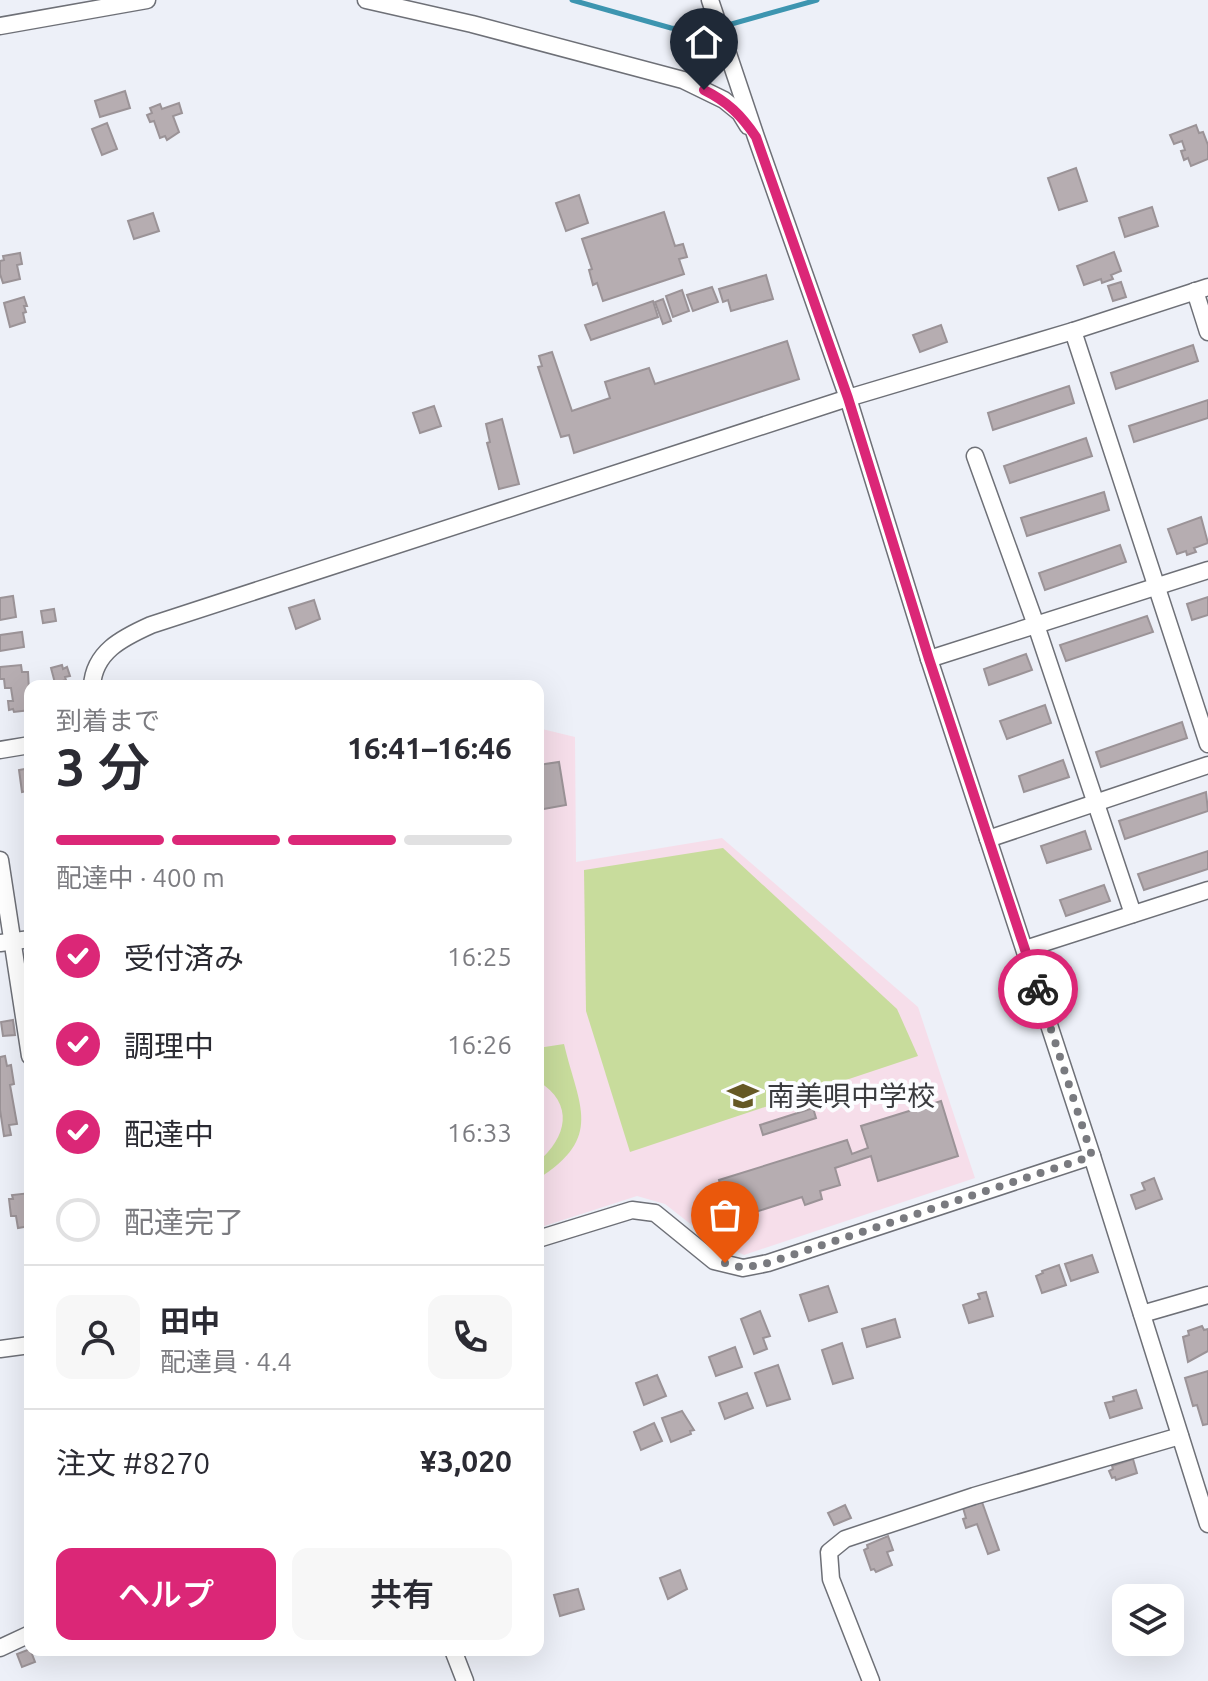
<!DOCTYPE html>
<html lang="ja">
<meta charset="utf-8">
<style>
:root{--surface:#fff;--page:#f7f7f7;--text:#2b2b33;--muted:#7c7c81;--line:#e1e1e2;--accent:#db2777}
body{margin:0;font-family:Ubuntu,"Noto Sans JP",sans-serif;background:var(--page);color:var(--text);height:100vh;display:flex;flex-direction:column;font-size:30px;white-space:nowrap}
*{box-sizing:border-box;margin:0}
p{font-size:26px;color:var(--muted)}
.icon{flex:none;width:44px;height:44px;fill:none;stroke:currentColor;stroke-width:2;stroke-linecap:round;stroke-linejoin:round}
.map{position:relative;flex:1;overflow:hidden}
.drawer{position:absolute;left:24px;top:680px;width:520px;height:976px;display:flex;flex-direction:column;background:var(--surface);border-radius:16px;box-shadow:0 8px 32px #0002}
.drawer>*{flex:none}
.controls{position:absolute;left:1112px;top:1584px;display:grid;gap:16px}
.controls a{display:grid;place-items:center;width:72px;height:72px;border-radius:16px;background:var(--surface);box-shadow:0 8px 32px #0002;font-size:40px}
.pin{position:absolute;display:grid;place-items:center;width:68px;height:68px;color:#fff;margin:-82px -34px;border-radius:50% 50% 50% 0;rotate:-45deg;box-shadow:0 0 8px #0007}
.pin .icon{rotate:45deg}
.courier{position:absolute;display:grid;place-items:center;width:80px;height:80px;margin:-40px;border:6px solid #db2777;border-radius:50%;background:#fff;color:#222;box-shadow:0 2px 10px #0007}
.summary em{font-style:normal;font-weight:600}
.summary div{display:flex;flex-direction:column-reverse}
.summary{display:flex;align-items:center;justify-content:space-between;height:136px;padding:0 32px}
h1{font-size:52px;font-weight:600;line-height:60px}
.bar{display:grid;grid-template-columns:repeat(4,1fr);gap:12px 8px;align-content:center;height:96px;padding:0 32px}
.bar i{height:10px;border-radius:6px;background:var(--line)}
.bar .on{background:var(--accent)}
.bar p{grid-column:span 4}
.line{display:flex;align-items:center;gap:20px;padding:0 32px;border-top:2px solid var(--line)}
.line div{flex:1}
.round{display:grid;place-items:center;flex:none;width:84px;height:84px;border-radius:16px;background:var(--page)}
ol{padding:0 32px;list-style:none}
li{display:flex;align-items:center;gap:24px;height:88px}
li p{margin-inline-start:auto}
li .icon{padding:8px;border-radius:50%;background:var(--accent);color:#fff;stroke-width:4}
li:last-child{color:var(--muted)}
li i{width:44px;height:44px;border:4px solid var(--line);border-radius:50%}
.cta{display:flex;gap:16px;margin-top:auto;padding:16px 32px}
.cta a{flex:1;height:92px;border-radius:16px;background:var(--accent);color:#fff;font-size:32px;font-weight:600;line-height:92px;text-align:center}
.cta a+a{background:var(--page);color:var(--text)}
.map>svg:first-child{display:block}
.education{fill:#f6deea}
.green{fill:#c8dc9c}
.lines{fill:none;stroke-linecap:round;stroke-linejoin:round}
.stream{stroke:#3d95b0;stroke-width:5}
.building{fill:#b6adb1;stroke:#9b9397;stroke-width:2}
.minor-casing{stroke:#6e7077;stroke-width:19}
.minor{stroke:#fff;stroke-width:16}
.done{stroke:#797a7f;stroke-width:8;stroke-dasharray:0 14.4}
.route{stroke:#db2777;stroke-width:10}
.labels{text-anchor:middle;stroke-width:8;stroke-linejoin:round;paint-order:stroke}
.poi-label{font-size:28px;fill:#3a3b3e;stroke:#fcfdff;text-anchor:start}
</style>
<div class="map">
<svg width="1208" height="1681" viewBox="0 0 1208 1681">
<rect width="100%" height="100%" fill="#edf0f8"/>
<path class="education" d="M 538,728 L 575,737 L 576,862 L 722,838 L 918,1007 L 975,1178 L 744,1255 L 707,1237 L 665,1204 L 637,1196 L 538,1228 Z"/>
<g class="green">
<path d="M 723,848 L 897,1009 L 918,1056 L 630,1152 L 586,1011 L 584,870 Z"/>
<path d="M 564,1044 C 579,1107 604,1137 538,1179 L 538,1162 C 567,1137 575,1104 538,1081 L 538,1048 Z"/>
</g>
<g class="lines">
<path class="stream" d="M 572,0 L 671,28 L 703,32 L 817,0"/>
</g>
<g class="building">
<path d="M 125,91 L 130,108 L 100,117 L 95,101 Z"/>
<path d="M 179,103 L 182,113 L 173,116 L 179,132 L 167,140 L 165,136 L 160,138 L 154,121 L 150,122 L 147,115 L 152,113 L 150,108 L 160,104 L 162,109 Z"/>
<path d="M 107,123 L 117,149 L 102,155 L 92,129 Z"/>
<path d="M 1196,125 L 1199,133 L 1203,132 L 1208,145 L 1208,159 L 1191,166 L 1188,158 L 1184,160 L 1181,151 L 1185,150 L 1182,141 L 1174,144 L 1170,135 Z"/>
<path d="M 1076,168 L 1087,201 L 1059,210 L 1048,178 Z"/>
<path d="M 579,195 L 588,223 L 566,231 L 556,203 Z"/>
<path d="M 1152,207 L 1158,226 L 1125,237 L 1119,218 Z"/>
<path d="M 664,212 L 675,246 L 683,244 L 687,257 L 679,259 L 684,274 L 603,301 L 597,283 L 593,285 L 589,270 L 592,269 L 582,239 Z"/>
<path d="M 153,213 L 159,231 L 134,239 L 128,221 Z"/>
<path d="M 1114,252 L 1121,271 L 1111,275 L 1113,279 L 1102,283 L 1101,279 L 1084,285 L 1077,266 Z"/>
<path d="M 20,253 L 22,264 L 17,265 L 20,279 L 3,283 L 0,274 L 0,261 L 4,260 L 3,256 Z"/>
<path d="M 766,275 L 773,299 L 731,311 L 728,300 L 723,302 L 719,289 Z"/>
<path d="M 1121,282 L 1126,297 L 1113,301 L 1108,286 Z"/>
<path d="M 712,287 L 718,302 L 693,311 L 687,295 Z"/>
<path d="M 682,290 L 689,311 L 673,317 L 666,296 Z"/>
<path d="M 24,297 L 27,306 L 24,306 L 26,312 L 23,313 L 25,322 L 10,327 L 4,303 Z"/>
<path d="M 663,299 L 671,321 L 663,324 L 655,302 Z"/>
<path d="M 653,301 L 658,317 L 591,340 L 585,325 Z"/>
<path d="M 941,325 L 947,342 L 920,352 L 913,335 Z"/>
<path d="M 787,341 L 799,379 L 574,453 L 569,435 L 561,437 L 538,367 L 542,366 L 539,356 L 552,352 L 572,411 L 610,398 L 605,382 L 649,368 L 655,384 Z"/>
<path d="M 1193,345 L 1198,361 L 1116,389 L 1111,373 Z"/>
<path d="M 1069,386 L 1074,403 L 993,430 L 988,413 Z"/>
<path d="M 1208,400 L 1208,418 L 1134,442 L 1129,426 Z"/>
<path d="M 434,406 L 441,426 L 420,433 L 413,413 Z"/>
<path d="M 502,419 L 519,484 L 499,489 L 487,443 L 490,442 L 486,424 Z"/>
<path d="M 1086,438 L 1092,456 L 1010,483 L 1004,466 Z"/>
<path d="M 1104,492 L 1109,510 L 1027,536 L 1021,518 Z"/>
<path d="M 1201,517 L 1208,543 L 1194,548 L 1196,552 L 1187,555 L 1186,551 L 1177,554 L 1168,529 Z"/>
<path d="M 1120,545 L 1126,562 L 1045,590 L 1039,573 Z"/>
<path d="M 13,596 L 16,617 L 0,620 L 0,598 Z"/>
<path d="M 1208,597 L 1208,615 L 1192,620 L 1187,604 Z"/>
<path d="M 314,600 L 320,619 L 296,629 L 289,608 Z"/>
<path d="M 54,609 L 56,621 L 43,623 L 41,611 Z"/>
<path d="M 1147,616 L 1153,632 L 1066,661 L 1060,645 Z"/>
<path d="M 22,632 L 24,647 L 0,651 L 0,635 Z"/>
<path d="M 1026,654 L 1032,670 L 989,685 L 984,669 Z"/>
<path d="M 21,665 L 22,672 L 28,672 L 30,710 L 14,712 L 13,709 L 9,710 L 8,701 L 13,701 L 11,688 L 5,688 L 4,679 L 0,679 L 0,667 Z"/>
<path d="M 62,665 L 63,669 L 67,667 L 70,676 L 65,677 L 66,680 L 55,683 L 51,668 Z"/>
<path d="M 1045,705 L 1051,723 L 1007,739 L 1000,721 Z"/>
<path d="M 1182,722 L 1187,738 L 1101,767 L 1096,752 Z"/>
<path d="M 1063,760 L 1069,777 L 1024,792 L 1019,776 Z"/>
<path d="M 559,762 L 566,805 L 538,810 L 538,765 Z"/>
<path d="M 30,768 L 30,798 L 28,798 L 27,791 L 22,792 L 19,770 Z"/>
<path d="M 1206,792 L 1208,811 L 1125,839 L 1119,821 Z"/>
<path d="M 1085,831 L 1091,849 L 1047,863 L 1041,846 Z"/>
<path d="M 1208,851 L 1208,869 L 1144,890 L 1138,874 Z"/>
<path d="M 1104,885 L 1110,901 L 1066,916 L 1060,900 Z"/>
<path d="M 13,1020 L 15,1035 L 3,1036 L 1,1022 Z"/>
<path d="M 5,1056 L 7,1066 L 11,1065 L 14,1084 L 10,1085 L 17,1124 L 9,1125 L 11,1135 L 4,1136 L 0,1110 L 0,1057 Z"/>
<path d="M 941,1101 L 958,1156 L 878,1181 L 871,1156 L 835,1168 L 840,1185 L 820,1191 L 822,1199 L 805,1205 L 802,1197 L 746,1215 L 741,1198 L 716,1206 L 710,1187 L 720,1184 L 719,1180 L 847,1140 L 852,1154 L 868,1148 L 861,1126 Z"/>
<path d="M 813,1108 L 816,1118 L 763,1135 L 760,1125 Z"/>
<path d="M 1154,1178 L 1162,1199 L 1136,1209 L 1131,1195 L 1145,1190 L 1142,1183 Z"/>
<path d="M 30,1193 L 30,1226 L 18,1228 L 16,1216 L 11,1216 L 9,1199 L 13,1199 L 12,1195 Z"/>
<path d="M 1092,1255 L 1098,1272 L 1071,1281 L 1065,1264 Z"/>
<path d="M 1059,1265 L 1066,1285 L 1042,1293 L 1036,1276 L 1043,1273 L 1042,1271 Z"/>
<path d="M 828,1286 L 837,1312 L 809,1321 L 800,1295 Z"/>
<path d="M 986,1292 L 993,1316 L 969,1323 L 963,1305 L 980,1299 L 978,1294 Z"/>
<path d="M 760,1311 L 770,1336 L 763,1338 L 767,1349 L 754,1354 L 741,1319 Z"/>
<path d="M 895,1319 L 900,1337 L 867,1347 L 862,1329 Z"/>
<path d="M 1202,1326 L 1204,1330 L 1208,1329 L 1208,1351 L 1188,1362 L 1183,1337 L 1189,1335 L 1188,1331 Z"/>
<path d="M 842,1343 L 853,1378 L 833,1384 L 822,1350 Z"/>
<path d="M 735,1347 L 742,1367 L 716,1376 L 709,1357 Z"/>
<path d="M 778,1365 L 790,1399 L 767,1406 L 755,1373 Z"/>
<path d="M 1208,1371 L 1208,1424 L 1203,1425 L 1197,1405 L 1193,1406 L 1185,1378 Z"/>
<path d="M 657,1375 L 666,1396 L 644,1405 L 636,1383 Z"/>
<path d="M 1136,1390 L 1142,1408 L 1110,1418 L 1105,1403 L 1114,1401 L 1113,1397 Z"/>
<path d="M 747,1393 L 753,1408 L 725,1419 L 719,1403 Z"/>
<path d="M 682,1411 L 694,1430 L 690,1431 L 691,1434 L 671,1442 L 662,1418 Z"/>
<path d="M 654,1423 L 662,1441 L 641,1450 L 634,1432 Z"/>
<path d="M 1133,1459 L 1137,1473 L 1116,1480 L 1115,1477 L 1112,1478 L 1109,1471 L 1113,1469 L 1112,1466 Z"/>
<path d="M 982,1502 L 999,1550 L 988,1554 L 977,1524 L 966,1528 L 963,1519 L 966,1518 L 963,1508 Z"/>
<path d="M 845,1505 L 851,1518 L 834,1525 L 828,1513 Z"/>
<path d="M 888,1536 L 893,1550 L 887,1552 L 892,1565 L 876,1572 L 874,1569 L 871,1570 L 864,1550 L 868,1548 L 867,1545 Z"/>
<path d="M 680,1570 L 687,1589 L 668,1599 L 660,1578 Z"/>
<path d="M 578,1589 L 584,1609 L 560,1616 L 554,1595 Z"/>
<path d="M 30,1649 L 35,1662 L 22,1667 L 17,1654 Z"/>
</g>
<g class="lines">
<defs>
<g id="minor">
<path d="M 366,0 L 472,24 L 683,80 L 724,100 L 740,113 L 748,126"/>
<path d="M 710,0 L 756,137 L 848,398 L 929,659 L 1092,1156 L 1208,1524"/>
<path d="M 0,26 L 147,0"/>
<path d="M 1195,291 L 1208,332"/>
<path d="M 1073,331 L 1208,744"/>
<path d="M 975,456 L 1036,625 L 1133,914"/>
<path d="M 929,659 L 1208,570"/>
<path d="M 92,686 C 94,652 122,638 151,625 L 848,398 L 1073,331 L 1208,287"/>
<path d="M 0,750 L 30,745"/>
<path d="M 988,839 L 1208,765"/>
<path d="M 0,860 L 30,1056"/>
<path d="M 0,943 L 30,939"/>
<path d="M 1025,949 L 1208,890"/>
<path d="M 538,1239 L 632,1210 L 655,1213 L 714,1261 L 743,1268 L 768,1263 L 1092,1156"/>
<path d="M 1142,1314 L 1208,1295"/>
<path d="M 0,1349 L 30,1345"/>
<path d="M 0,1648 L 30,1634"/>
<path d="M 453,1650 L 465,1681"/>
<path d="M 871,1681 L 831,1579 L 829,1552 L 845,1539 L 974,1496 L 1180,1436"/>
</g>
</defs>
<use href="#minor" class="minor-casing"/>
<use href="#minor" class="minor"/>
</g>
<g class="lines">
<path class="done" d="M 725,1263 L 743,1268 L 768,1263 L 1092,1156 L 1038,989"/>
<path class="route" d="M 704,90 C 728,102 741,115 756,137 L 848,398 L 929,659 L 1038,989"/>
</g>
<defs>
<symbol id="school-bare" viewBox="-9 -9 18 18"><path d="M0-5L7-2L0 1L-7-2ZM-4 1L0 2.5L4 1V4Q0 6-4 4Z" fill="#655824" stroke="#fcfdff" stroke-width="2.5" paint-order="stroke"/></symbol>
</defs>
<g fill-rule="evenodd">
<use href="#school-bare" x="721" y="1074" width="44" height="44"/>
</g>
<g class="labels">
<g class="poi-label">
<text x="767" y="1106">南美唄中学校</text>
</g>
</g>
</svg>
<div class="controls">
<a><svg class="icon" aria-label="layers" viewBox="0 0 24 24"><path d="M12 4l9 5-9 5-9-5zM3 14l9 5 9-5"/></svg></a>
</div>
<div class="pin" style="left:725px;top:1263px;background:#ea580c"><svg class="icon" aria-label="bag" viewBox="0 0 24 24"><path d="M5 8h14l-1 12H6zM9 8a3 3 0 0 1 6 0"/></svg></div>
<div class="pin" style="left:704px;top:90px;background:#1f2937"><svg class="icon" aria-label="home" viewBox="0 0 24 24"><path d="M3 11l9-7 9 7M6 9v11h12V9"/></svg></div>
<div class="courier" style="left:1038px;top:989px"><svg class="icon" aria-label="bike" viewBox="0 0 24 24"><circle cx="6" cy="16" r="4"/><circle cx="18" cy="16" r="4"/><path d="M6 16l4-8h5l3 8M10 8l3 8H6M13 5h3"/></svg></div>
<section class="drawer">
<div class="summary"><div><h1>3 分</h1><p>到着まで</p></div><em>16:41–16:46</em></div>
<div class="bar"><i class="on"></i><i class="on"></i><i class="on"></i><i></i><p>配達中 · 400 m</p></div>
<ol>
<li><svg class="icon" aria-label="check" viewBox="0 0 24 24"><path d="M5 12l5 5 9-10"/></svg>受付済み<p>16:25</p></li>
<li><svg class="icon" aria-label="check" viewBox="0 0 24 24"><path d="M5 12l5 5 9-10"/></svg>調理中<p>16:26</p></li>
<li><svg class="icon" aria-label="check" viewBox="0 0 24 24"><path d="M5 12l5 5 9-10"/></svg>配達中<p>16:33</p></li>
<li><i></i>配達完了</li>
</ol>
<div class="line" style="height:144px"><a class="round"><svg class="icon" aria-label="person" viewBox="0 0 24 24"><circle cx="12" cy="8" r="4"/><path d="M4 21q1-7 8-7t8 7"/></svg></a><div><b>田中</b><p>配達員 · 4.4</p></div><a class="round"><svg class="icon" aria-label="phone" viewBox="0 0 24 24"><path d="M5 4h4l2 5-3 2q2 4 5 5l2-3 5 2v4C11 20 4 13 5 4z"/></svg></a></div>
<div class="line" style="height:104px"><div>注文 #8270</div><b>¥3,020</b></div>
<div class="cta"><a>ヘルプ</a><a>共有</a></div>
</section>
</div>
